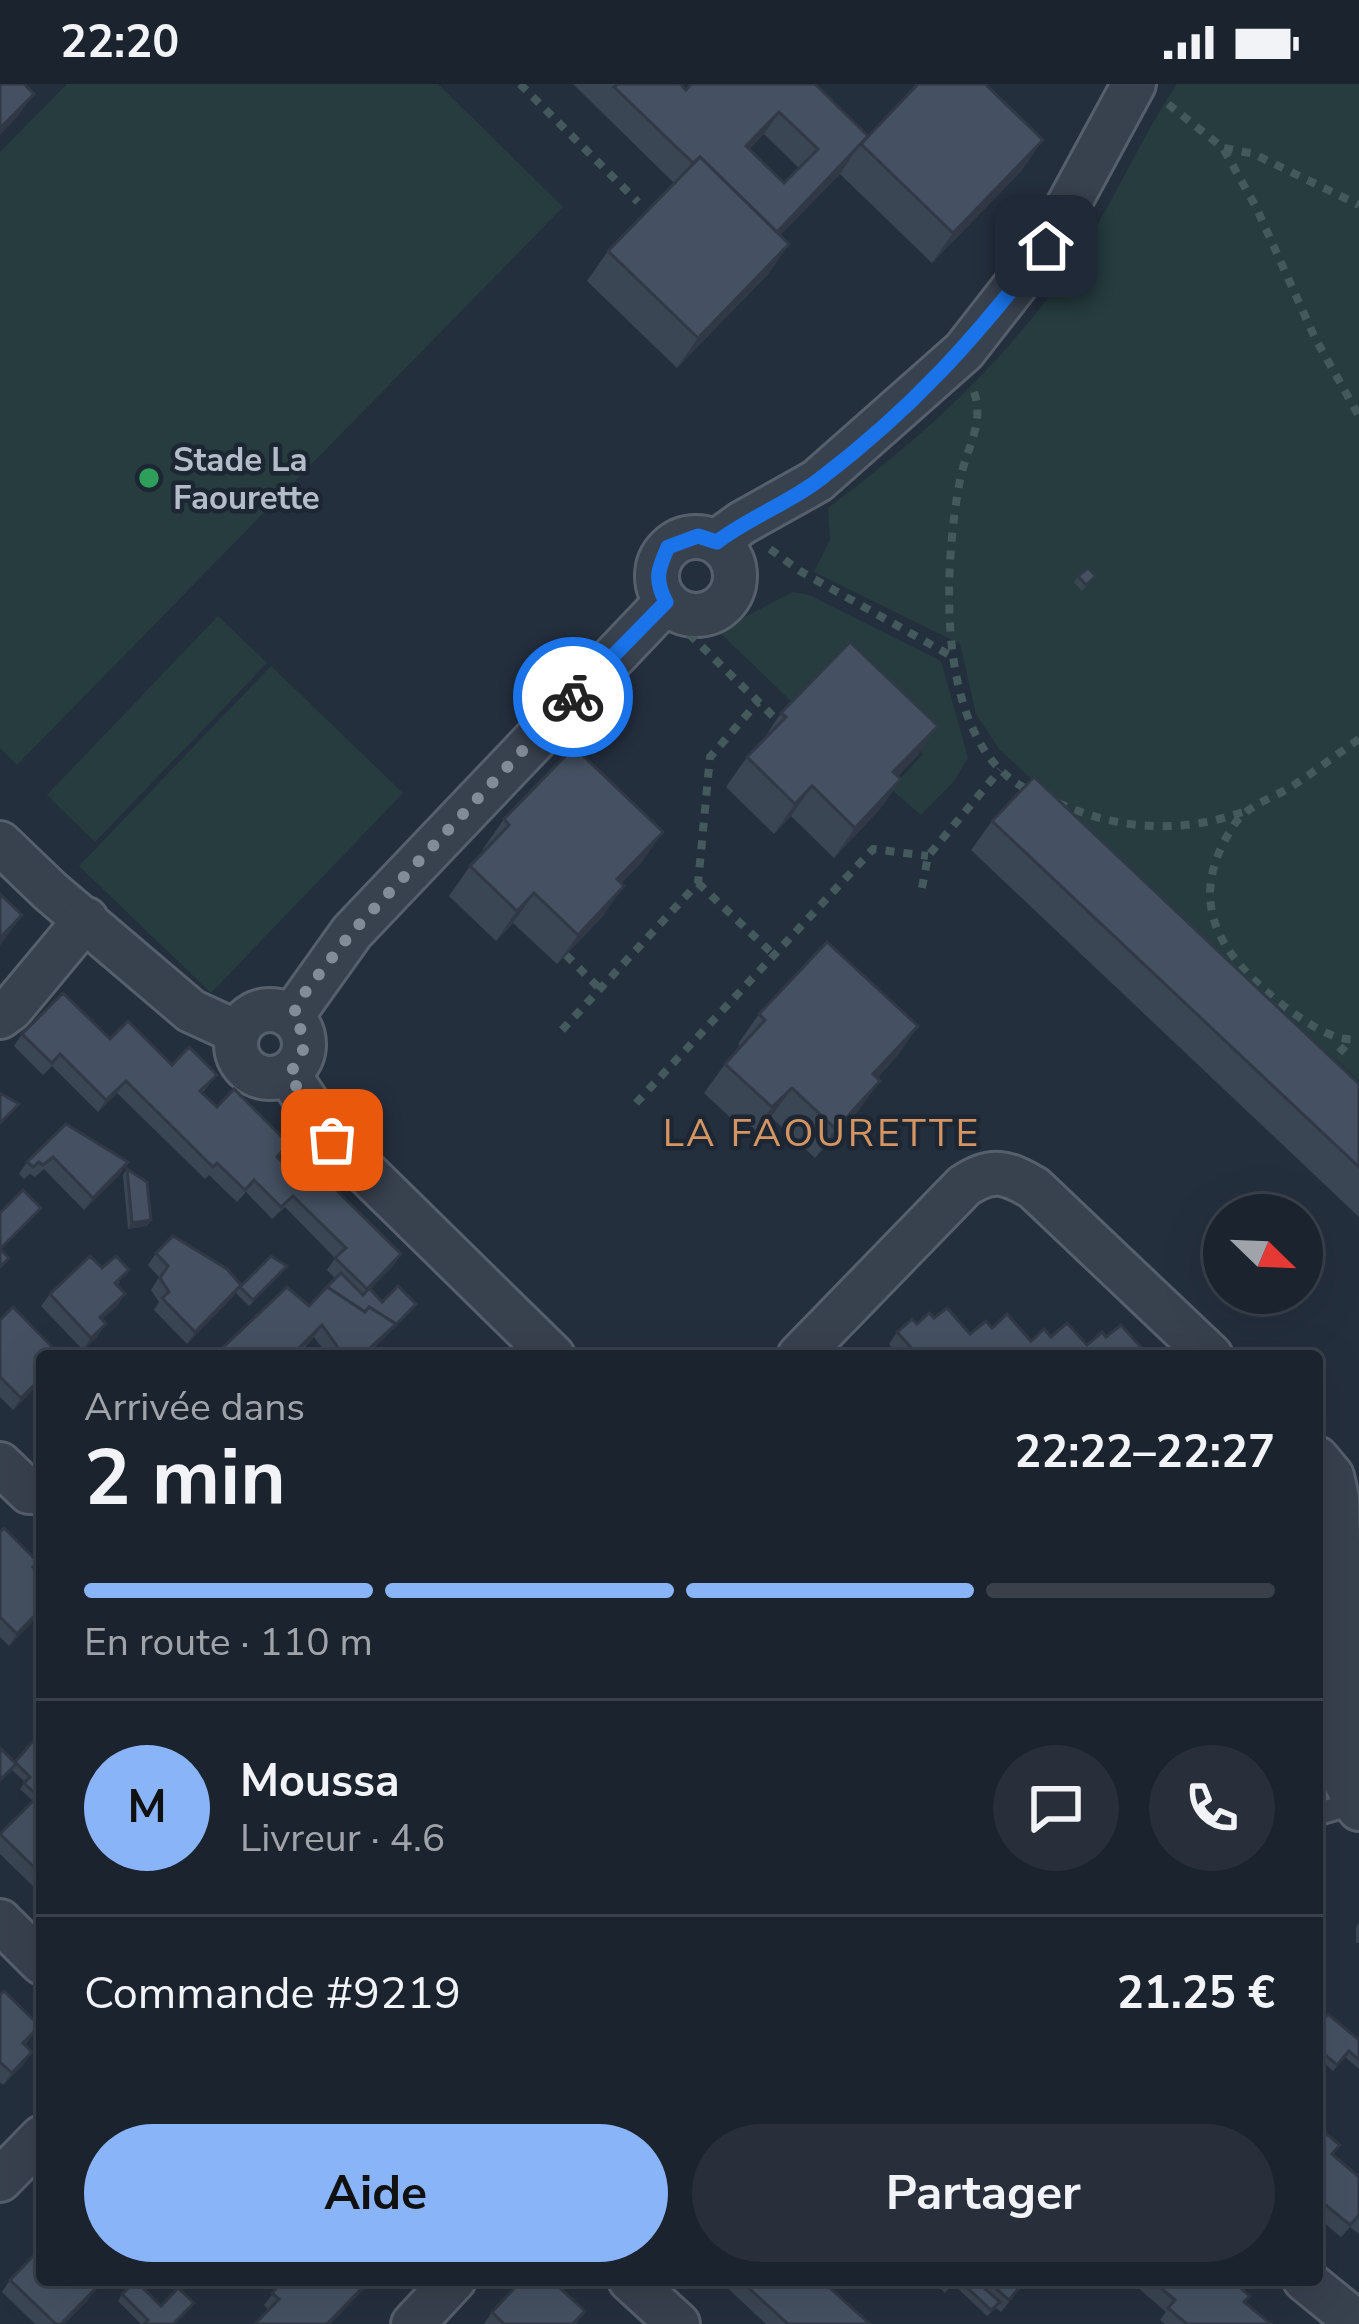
<!DOCTYPE html>
<html lang="fr">
<meta charset="utf-8">
<style>
:root{--surface:#1b232e;--page:#282f3a;--text:#f1f3f6;--muted:#a0a4aa;--line:#39404a;--accent:#8ab4f8}
body{margin:0;font-family:"Nunito Sans",sans-serif;background:var(--page);color:var(--text);height:100vh;display:flex;flex-direction:column;font-size:45px;white-space:nowrap}
*{box-sizing:border-box;margin:0}
p{font-size:39px;color:var(--muted)}
.icon{flex:none;width:66px;height:66px;fill:none;stroke:currentColor;stroke-width:2;stroke-linecap:round;stroke-linejoin:round}
.map{position:relative;flex:1;overflow:hidden}
.sheet{position:absolute;left:36px;top:1266px;width:1287px;height:936px;display:flex;flex-direction:column;background:var(--surface);border-radius:12px;box-shadow:0 12px 48px #0002,0 0 0 3px var(--line)}
.sheet>*{flex:none}
.needle{width:78px;rotate:113deg}
.tools{position:absolute;left:1203px;top:1110px;display:grid;gap:24px}
.tools a{display:grid;place-items:center;width:120px;height:120px;border-radius:50%;background:var(--surface);box-shadow:0 12px 48px #0002,0 0 0 3px var(--line);font-size:60px}
.pin{position:absolute;display:grid;place-items:center;width:102px;height:102px;color:#fff;margin:-51px;border-radius:24px;box-shadow:0 6px 18px #0006}
.courier{position:absolute;display:grid;place-items:center;width:120px;height:120px;margin:-60px;border:9px solid #1a73e8;border-radius:50%;background:#fff;color:#222;box-shadow:0 3px 15px #0007}
.summary em{font-style:normal;font-weight:700}
.summary div{display:flex;flex-direction:column-reverse}
.summary{display:flex;align-items:center;justify-content:space-between;height:204px;padding:0 48px}
h1{font-size:78px;font-weight:700;line-height:90px}
.bar{display:grid;grid-template-columns:repeat(4,1fr);gap:18px 12px;align-content:center;height:144px;padding:0 48px}
.bar i{height:15px;border-radius:9px;background:var(--line)}
.bar .current{background:var(--accent)}
.bar p{grid-column:span 4}
.line{display:flex;align-items:center;gap:30px;padding:0 48px;border-top:3px solid var(--line)}
.line div{flex:1}
.round{display:grid;place-items:center;flex:none;width:126px;height:126px;border-radius:63px;background:var(--page)}
.primary-button{display:flex;gap:24px;margin-top:auto;padding:24px 48px}
.primary-button a{flex:1;height:138px;border-radius:72px;background:var(--accent);color:#111;font-size:48px;font-weight:700;line-height:138px;text-align:center}
.primary-button a+a{background:var(--page);color:var(--text)}
.status{display:flex;justify-content:space-between;align-items:center;height:84px;padding:0 60px;background:var(--surface);direction:ltr}
.status svg{height:33px;fill:currentColor}
.map>svg:first-child{display:block}
.green{fill:#263c3f}
.lines{fill:none;stroke-linecap:round;stroke-linejoin:round}
.service-casing{stroke:#565f6c;stroke-width:27}
.minor-casing{stroke:#565f6c;stroke-width:48}
.path{stroke:#44595c;stroke-width:8;stroke-dasharray:9 9;stroke-linecap:butt}
.service{stroke:#38414e;stroke-width:21}
.minor{stroke:#38414e;stroke-width:42}
.wall{fill:#3b4654;fill-rule:evenodd}
.shaded-wall{fill:#303945}
.building{fill:#455162;stroke:#303945;stroke-width:3;fill-rule:evenodd}
.done{stroke:#828b98;stroke-width:12;stroke-dasharray:0 21.6}
.route{stroke:#1a73e8;stroke-width:15}
.leisure-dot{fill:#2e9e5b;stroke:#1d2633;stroke-width:4.5}
.labels{text-anchor:middle;stroke-width:9;stroke-linejoin:round;paint-order:stroke}
.poi-label{font-size:33px;font-weight:bold;fill:#b4bcc9;stroke:#1d2633;text-anchor:start}
.quarter-label{font-size:39px;letter-spacing:3px;fill:#d59563;stroke:#1d2633}
</style>
<div class="status"><b>22:20</b><svg viewBox="0 0 49 12"><path d="M0 12V9h3v3zM5 12V6h3v6zM10 12V3h3v9zM15 12V0h3v12zM26 1h20v11H26zM47 4h2v5h-2z"/></svg></div>
<div class="map">
<svg width="1359" height="2240" viewBox="0 0 1359 2240">
<rect width="100%" height="100%" fill="#242f3e"/>
<g class="green">
<path d="M 67,0 L 438,0 L 563,123 L 17,681 L 0,664 L 0,68 Z"/>
<path d="M 1177,0 L 1359,0 L 1359,997 L 999,665 L 976,630 L 960,560 L 814,488 L 830,456 L 828,424 C 924,352 1007,277 1075,176 C 1114,120 1139,56 1177,0 Z"/>
<path d="M 793,508 L 809,511 L 941,577 L 968,674 L 954,697 L 921,731 L 891,705 L 923,670 L 830,582 L 792,618 L 718,547 Z"/>
<path d="M 218,532 L 267,579 L 95,758 L 47,711 Z"/>
<path d="M 271,582 L 403,709 L 211,909 L 79,782 Z"/>
</g>
<g class="lines">
<defs>
<path id="service" d="M 1317,1730 L 1355,1719"/>
<g id="minor">
<circle cx="696" cy="492" r="39"/>
<path d="M 717,457 L 742,439 L 817,397 L 964,267 L 1046,162 L 1134,0"/>
<path d="M 0,759 L 50,807 L 191,927 L 237,948"/>
<circle cx="270" cy="960" r="34"/>
<path d="M 292,932 L 352,848 L 666,518"/>
<path d="M 0,933 L 11,925 L 86,835"/>
<path d="M 288,990 L 333,1056 L 553,1272"/>
<path d="M 799,1272 L 964,1102 C 992,1083 1007,1088 1034,1104 L 1211,1272"/>
<path d="M 1317,1374 L 1332,1392 L 1337,1414 L 1343,1675 L 1345,1697 L 1359,1725"/>
<path d="M 0,1380 L 29,1408 L 42,1408"/>
<path d="M 0,1837 L 42,1879"/>
<path d="M 0,2096 L 42,2053"/>
<path d="M 630,2196 L 678,2240"/>
<path d="M 1305,2196 L 1359,2240"/>
<path d="M 413,2240 L 454,2196"/>
</g>
</defs>
<use href="#service" class="service-casing"/>
<use href="#minor" class="minor-casing"/>
<g class="path">
<path d="M 520,0 L 638,118"/>
<path d="M 1168,20 L 1223,64 L 1256,123 L 1315,254 L 1359,332"/>
<path d="M 1224,64 L 1254,70 L 1359,121"/>
<path d="M 974,308 C 985,340 966,365 960,396 C 943,484 933,665 1033,708"/>
<path d="M 770,465 L 800,487 L 953,573"/>
<path d="M 689,550 L 777,636"/>
<path d="M 1359,655 C 1336,671 1314,688 1291,703 C 1269,716 1246,721 1232,744 C 1183,821 1223,874 1285,923 C 1304,937 1334,959 1359,955"/>
<path d="M 1058,719 C 1119,746 1180,750 1243,728"/>
<path d="M 698,799 L 773,870"/>
<path d="M 922,804 L 928,772 L 1000,686"/>
<path d="M 566,871 L 600,905"/>
<path d="M 562,946 L 698,799 L 710,673 L 758,618"/>
<path d="M 1327,982 L 1350,957"/>
<path d="M 636,1019 L 873,765 L 928,772"/>
</g>
<use href="#service" class="service"/>
<use href="#minor" class="minor"/>
</g>
<g class="wall">
<path d="M 573,0 L 680,0 L 686,6 L 691,0 L 868,52 L 1022,86 L 932,179 L 840,90 L 780,151 L 789,160 L 768,190 L 677,284 L 587,197 L 608,167 L 674,99 ZM 764,50 L 799,84 L 784,99 L 749,65 Z"/>
<path d="M 1078,492 L 1096,492 L 1082,507 L 1074,498 Z"/>
<path d="M 781,629 L 938,642 L 917,672 L 898,692 L 901,695 L 880,725 L 834,774 L 791,732 L 774,750 L 726,703 L 747,673 L 761,659 Z"/>
<path d="M 504,735 L 642,778 L 621,799 L 603,832 L 557,880 L 513,839 L 496,857 L 449,812 L 470,782 L 485,767 L 483,765 Z"/>
<path d="M 992,737 L 1359,1000 L 1359,1133 L 971,766 Z"/>
<path d="M 759,930 L 918,942 L 897,972 L 877,994 L 859,1026 L 815,1074 L 771,1033 L 751,1053 L 704,1009 L 725,980 L 741,963 L 738,960 Z"/>
<path d="M 22,950 L 110,955 L 172,981 L 217,991 L 202,1009 L 217,1023 L 278,1075 L 304,1101 L 401,1170 L 393,1182 L 370,1205 L 382,1218 L 412,1226 L 366,1272 L 328,1272 L 314,1253 L 297,1272 L 215,1272 L 217,1269 L 309,1222 L 336,1195 L 327,1186 L 335,1174 L 285,1123 L 272,1135 L 246,1108 L 237,1118 L 209,1091 L 205,1095 L 117,1009 L 98,1028 L 52,982 L 43,991 L 14,962 Z"/>
<path d="M 66,1040 L 120,1090 L 84,1126 L 44,1085 L 35,1093 L 30,1090 L 24,1095 L 19,1090 L 27,1078 Z"/>
<path d="M 127,1085 L 151,1136 L 147,1142 L 128,1145 L 123,1091 Z"/>
<path d="M 156,1169 L 241,1201 L 283,1188 L 249,1222 L 236,1209 L 187,1260 L 154,1226 L 159,1218 L 151,1206 L 159,1193 L 148,1181 Z"/>
<path d="M 102,1184 L 120,1198 L 117,1201 L 125,1210 L 117,1222 L 102,1235 L 98,1252 L 83,1266 L 41,1222 L 50,1210 Z"/>
<path d="M 934,1234 L 970,1250 L 992,1244 L 1031,1257 L 1051,1253 L 1087,1261 L 1106,1253 L 1149,1272 L 899,1272 L 889,1260 L 897,1248 Z"/>
<path d="M 0,1236 L 42,1272 L 42,1297 L 13,1326 L 0,1313 Z"/>
<path d="M 0,1448 L 42,1491 L 42,1528 L 9,1562 L 0,1553 Z"/>
<path d="M 42,1664 L 42,1798 L 36,1805 L 0,1770 L 0,1750 L 33,1717 L 20,1705 L 25,1698 L 12,1686 L 8,1692 L 14,1678 Z"/>
<path d="M 1359,1839 L 1359,1859 L 1356,1859 L 1356,1843 Z"/>
<path d="M 0,1911 L 40,1942 L 25,1961 L 24,1980 L 3,2001 L 0,1998 Z"/>
<path d="M 1317,1943 L 1359,1956 L 1359,1985 L 1345,1973 L 1333,1987 L 1317,1973 Z"/>
<path d="M 1317,2042 L 1333,2071 L 1359,2093 L 1359,2150 L 1350,2143 L 1341,2153 L 1317,2133 Z"/>
<path d="M 10,2196 L 96,2204 L 88,2216 L 64,2240 L 35,2240 L 2,2208 Z"/>
<path d="M 284,2196 L 373,2196 L 330,2240 L 255,2240 L 269,2226 L 264,2221 Z"/>
<path d="M 719,2196 L 821,2196 L 870,2240 L 766,2240 Z"/>
<path d="M 931,2196 L 1027,2196 L 1001,2228 L 996,2224 L 987,2232 L 953,2200 L 945,2209 Z"/>
<path d="M 1129,2196 L 1231,2196 L 1250,2212 L 1245,2218 L 1271,2240 L 1165,2240 L 1160,2236 L 1166,2228 Z"/>
<path d="M 122,2210 L 161,2222 L 190,2225 L 175,2240 L 141,2240 L 118,2217 Z"/>
<path d="M 585,2227 L 576,2240 L 484,2240 L 492,2228 Z"/>
</g>
<g class="shaded-wall">
<path d="M 34,10 L 18,32 L 0,51 L 0,44 Z"/>
<path d="M 779,28 L 764,50 L 730,84 L 746,62 Z"/>
<path d="M 1043,56 L 1022,86 L 932,179 L 953,149 Z"/>
<path d="M 855,67 L 840,90 L 755,177 L 771,155 Z"/>
<path d="M 789,160 L 768,190 L 677,284 L 698,254 Z"/>
<path d="M 938,642 L 917,672 L 873,718 L 893,688 Z"/>
<path d="M 901,695 L 880,725 L 834,774 L 855,744 Z"/>
<path d="M 812,702 L 791,732 L 774,750 L 795,720 Z"/>
<path d="M 663,748 L 642,778 L 596,825 L 617,795 Z"/>
<path d="M 624,802 L 603,832 L 557,880 L 578,851 Z"/>
<path d="M 534,809 L 513,839 L 496,857 L 517,827 Z"/>
<path d="M 22,831 L 0,862 L 0,854 Z"/>
<path d="M 918,942 L 897,972 L 852,1020 L 873,990 Z"/>
<path d="M 126,997 L 117,1009 L 98,1028 L 106,1016 Z"/>
<path d="M 880,997 L 859,1026 L 815,1074 L 836,1045 Z"/>
<path d="M 792,1004 L 771,1033 L 751,1053 L 772,1023 Z"/>
<path d="M 128,1078 L 120,1090 L 84,1126 L 93,1114 Z"/>
<path d="M 151,1136 L 147,1142 L 128,1145 L 132,1139 Z"/>
<path d="M 401,1170 L 393,1182 L 358,1217 L 367,1205 Z"/>
<path d="M 241,1201 L 233,1213 L 187,1260 L 195,1248 Z"/>
<path d="M 125,1210 L 117,1222 L 91,1245 L 100,1233 Z"/>
<path d="M 416,1220 L 366,1272 L 361,1272 Z"/>
<path d="M 106,1240 L 98,1252 L 83,1266 L 91,1254 Z"/>
<path d="M 322,1241 L 314,1253 L 294,1272 L 298,1265 Z"/>
<path d="M 42,1293 L 42,1297 L 13,1326 L 21,1314 Z"/>
<path d="M 42,1524 L 42,1528 L 9,1562 L 17,1550 Z"/>
<path d="M 32,1968 L 24,1980 L 3,2001 L 12,1989 Z"/>
<path d="M 370,2196 L 373,2196 L 330,2240 L 327,2240 Z"/>
<path d="M 96,2204 L 88,2216 L 64,2240 L 61,2240 Z"/>
</g>
<g class="building">
<path d="M 0,0 L 24,0 L 34,10 L 0,44 Z"/>
<path d="M 618,0 L 680,0 L 686,6 L 691,0 L 815,0 L 868,52 L 777,148 L 700,73 L 693,79 L 614,3 ZM 779,28 L 818,65 L 784,99 L 746,62 Z"/>
<path d="M 918,0 L 985,0 L 1043,56 L 953,149 L 861,60 Z"/>
<path d="M 700,73 L 789,160 L 698,254 L 608,167 Z"/>
<path d="M 1088,484 L 1096,492 L 1086,501 L 1078,492 Z"/>
<path d="M 850,558 L 938,642 L 893,688 L 901,695 L 855,744 L 812,702 L 795,720 L 747,673 L 786,633 L 781,629 Z"/>
<path d="M 574,663 L 663,748 L 617,795 L 624,802 L 578,851 L 534,809 L 517,827 L 470,782 L 509,741 L 504,735 Z"/>
<path d="M 1034,693 L 1359,1000 L 1359,1083 L 992,737 Z"/>
<path d="M 0,810 L 22,831 L 0,854 Z"/>
<path d="M 827,858 L 918,942 L 873,990 L 880,997 L 836,1045 L 792,1004 L 772,1023 L 725,980 L 765,936 L 759,930 Z"/>
<path d="M 63,909 L 110,955 L 128,937 L 172,981 L 189,963 L 217,991 L 200,1007 L 217,1023 L 234,1005 L 289,1060 L 277,1073 L 304,1101 L 317,1087 L 401,1170 L 367,1205 L 335,1174 L 346,1164 L 293,1112 L 281,1123 L 254,1096 L 245,1106 L 217,1079 L 213,1083 L 126,997 L 106,1016 L 60,970 L 52,979 L 22,950 Z"/>
<path d="M 0,1009 L 19,1020 L 0,1039 Z"/>
<path d="M 66,1040 L 128,1078 L 93,1114 L 53,1073 L 43,1081 L 39,1078 L 33,1083 L 27,1078 Z"/>
<path d="M 127,1085 L 147,1098 L 151,1136 L 132,1139 Z"/>
<path d="M 23,1106 L 41,1124 L 0,1165 L 0,1129 Z"/>
<path d="M 173,1152 L 227,1185 L 241,1201 L 195,1248 L 162,1214 L 169,1208 L 160,1194 L 168,1182 L 156,1169 Z"/>
<path d="M 0,1165 L 9,1174 L 0,1183 Z"/>
<path d="M 90,1172 L 102,1184 L 116,1172 L 129,1186 L 115,1199 L 125,1210 L 100,1233 L 106,1240 L 91,1254 L 50,1210 Z"/>
<path d="M 271,1172 L 287,1182 L 253,1216 L 240,1203 Z"/>
<path d="M 341,1189 L 363,1211 L 369,1204 L 382,1218 L 398,1202 L 416,1220 L 392,1245 L 396,1240 L 369,1223 L 365,1228 L 327,1203 L 325,1205 Z"/>
<path d="M 287,1203 L 309,1222 L 327,1203 L 365,1228 L 369,1223 L 396,1240 L 361,1272 L 344,1272 L 322,1241 L 298,1265 L 300,1267 L 295,1272 L 219,1272 L 217,1269 Z"/>
<path d="M 13,1223 L 61,1272 L 42,1272 L 42,1293 L 21,1314 L 0,1293 L 0,1236 Z"/>
<path d="M 947,1224 L 970,1250 L 986,1237 L 992,1244 L 1007,1230 L 1031,1257 L 1044,1245 L 1051,1253 L 1067,1239 L 1087,1261 L 1102,1248 L 1106,1253 L 1121,1241 L 1149,1272 L 919,1272 L 897,1248 L 912,1235 L 917,1240 L 929,1229 L 934,1234 Z"/>
<path d="M 4,1444 L 38,1478 L 33,1483 L 42,1491 L 42,1524 L 17,1550 L 0,1533 L 0,1448 Z"/>
<path d="M 34,1656 L 42,1664 L 42,1708 L 38,1712 L 24,1699 L 30,1693 L 15,1678 Z"/>
<path d="M 0,1664 L 16,1680 L 0,1696 Z"/>
<path d="M 42,1708 L 42,1791 L 0,1750 Z"/>
<path d="M 1317,1784 L 1321,1785 L 1318,1825 L 1317,1825 Z"/>
<path d="M 4,1907 L 40,1942 L 23,1959 L 32,1968 L 12,1989 L 0,1978 L 0,1911 Z"/>
<path d="M 1328,1930 L 1359,1956 L 1359,1976 L 1349,1967 L 1337,1981 L 1317,1964 L 1317,1943 Z"/>
<path d="M 1317,2042 L 1340,2061 L 1332,2070 L 1359,2093 L 1359,2131 L 1350,2141 L 1317,2114 Z"/>
<path d="M 42,2163 L 42,2196 L 88,2196 L 96,2204 L 61,2240 L 56,2240 L 10,2196 Z"/>
<path d="M 284,2196 L 370,2196 L 327,2240 L 255,2240 L 279,2215 L 272,2209 Z"/>
<path d="M 522,2196 L 551,2196 L 585,2227 L 573,2240 L 504,2240 L 492,2228 Z"/>
<path d="M 740,2196 L 821,2196 L 870,2240 L 788,2240 Z"/>
<path d="M 959,2196 L 975,2196 L 1000,2218 L 991,2226 Z"/>
<path d="M 986,2196 L 1026,2196 L 1009,2216 Z"/>
<path d="M 1151,2196 L 1231,2196 L 1250,2212 L 1244,2218 L 1271,2240 L 1187,2240 L 1168,2224 L 1175,2216 Z"/>
<path d="M 136,2197 L 161,2222 L 178,2204 L 194,2219 L 173,2240 L 144,2240 L 148,2236 L 122,2210 Z"/>
</g>
<g class="lines">
<path class="done" d="M 332,1056 L 288,990 C 307,972 309,952 292,932 L 306,907 L 352,848 L 573,613"/>
<path class="route" d="M 573,613 L 666,518 C 654,495 658,485 668,463 L 698,452 L 717,458 C 750,433 789,419 820,395 C 912,325 977,253 1046,162"/>
</g>
<circle class="leisure-dot" cx="149" cy="394" r="12"/>
<g class="labels">
<g class="poi-label">
<text x="173" y="387">Stade La<tspan x="173" dy="38">Faourette</tspan></text>
</g>
<g class="quarter-label">
<text x="822" y="1062">LA FAOURETTE</text>
</g>
</g>
</svg>
<div class="tools">
<a><svg class="needle" viewBox="-14 -14 28 28"><path d="M0-13l5 13h-10z" fill="#e53935"/><path d="M0 13l5-13h-10z" fill="#a0a4aa"/></svg></a>
</div>
<div class="pin" style="left:332px;top:1056px;background:#ea580c"><svg class="icon" aria-label="bag" viewBox="0 0 24 24"><path d="M5 8h14l-1 12H6zM9 8a3 3 0 0 1 6 0"/></svg></div>
<div class="pin" style="left:1046px;top:162px;background:#1f2937"><svg class="icon" aria-label="home" viewBox="0 0 24 24"><path d="M3 11l9-7 9 7M6 9v11h12V9"/></svg></div>
<div class="courier" style="left:573px;top:613px"><svg class="icon" aria-label="bike" viewBox="0 0 24 24"><circle cx="6" cy="16" r="4"/><circle cx="18" cy="16" r="4"/><path d="M6 16l4-8h5l3 8M10 8l3 8H6M13 5h3"/></svg></div>
<section class="sheet">
<div class="summary"><div><h1>2 min</h1><p>Arrivée dans</p></div><em>22:22–22:27</em></div>
<div class="bar"><i class="current"></i><i class="current"></i><i class="current"></i><i></i><p>En route · 110 m</p></div>
<div class="line" style="height:216px"><b class="round" style="background:var(--accent);color:#111">M</b><div><b>Moussa</b><p>Livreur · 4.6</p></div><a class="round"><svg class="icon" aria-label="chat" viewBox="0 0 24 24"><path d="M4 5h16v11H9l-5 4z"/></svg></a><a class="round"><svg class="icon" aria-label="phone" viewBox="0 0 24 24"><path d="M5 4h4l2 5-3 2q2 4 5 5l2-3 5 2v4C11 20 4 13 5 4z"/></svg></a></div>
<div class="line" style="height:156px"><div>Commande #9219</div><b>21.25 €</b></div>
<div class="primary-button"><a>Aide</a><a>Partager</a></div>
</section>
</div>
